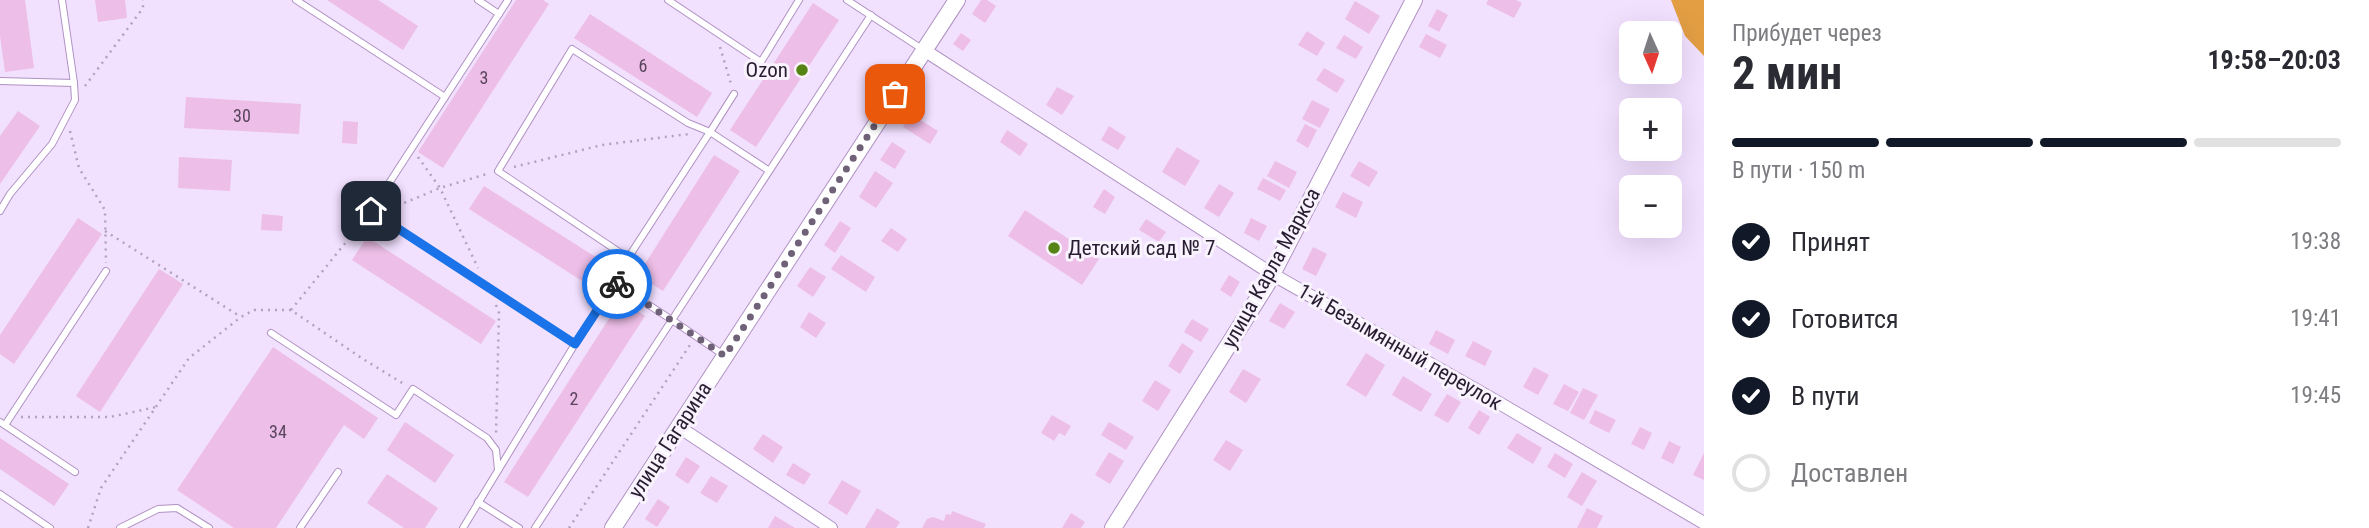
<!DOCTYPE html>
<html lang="ru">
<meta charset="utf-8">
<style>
:root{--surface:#fff;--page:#f7f7f7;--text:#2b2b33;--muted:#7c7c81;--line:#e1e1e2;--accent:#111827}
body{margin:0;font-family:"Roboto Condensed",sans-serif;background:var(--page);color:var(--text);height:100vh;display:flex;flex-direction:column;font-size:26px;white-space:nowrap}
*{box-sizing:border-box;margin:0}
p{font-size:23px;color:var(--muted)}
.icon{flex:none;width:38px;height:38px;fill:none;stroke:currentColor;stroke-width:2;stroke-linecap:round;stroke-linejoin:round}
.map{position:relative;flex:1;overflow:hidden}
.side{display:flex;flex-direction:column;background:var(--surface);width:665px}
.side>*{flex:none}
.needle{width:46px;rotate:177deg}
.buttons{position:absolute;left:1619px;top:21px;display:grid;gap:14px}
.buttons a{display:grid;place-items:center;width:63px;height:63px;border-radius:10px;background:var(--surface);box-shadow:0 7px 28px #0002;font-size:35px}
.pin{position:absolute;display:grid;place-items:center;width:60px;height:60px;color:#fff;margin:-30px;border-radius:14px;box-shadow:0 4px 10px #0006}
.courier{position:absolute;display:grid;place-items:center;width:70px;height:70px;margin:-35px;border:5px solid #1a73e8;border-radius:50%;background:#fff;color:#222;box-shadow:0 2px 9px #0007}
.overview em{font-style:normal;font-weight:700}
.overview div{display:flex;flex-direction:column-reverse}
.overview{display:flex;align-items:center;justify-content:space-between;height:119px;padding:0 28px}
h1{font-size:46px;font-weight:700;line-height:52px}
.bar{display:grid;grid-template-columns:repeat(4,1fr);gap:10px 7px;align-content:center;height:84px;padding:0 28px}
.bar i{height:9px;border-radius:5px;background:var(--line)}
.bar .on{background:var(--accent)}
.bar p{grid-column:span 4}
ol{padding:0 28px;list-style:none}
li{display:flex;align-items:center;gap:21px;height:77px}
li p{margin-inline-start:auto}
li .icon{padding:7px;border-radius:50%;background:var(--accent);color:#fff;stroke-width:4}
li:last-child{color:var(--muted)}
li i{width:38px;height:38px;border:4px solid var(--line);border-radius:50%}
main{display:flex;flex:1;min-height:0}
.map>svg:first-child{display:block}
.forest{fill:#e39e43}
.building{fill:#edbee7}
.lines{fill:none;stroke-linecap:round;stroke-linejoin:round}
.lane-casing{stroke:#af92c3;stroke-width:8}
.street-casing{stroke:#af92c3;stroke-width:14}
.secondary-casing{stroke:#af92c3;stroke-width:18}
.path{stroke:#b2a2bd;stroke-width:2.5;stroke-dasharray:2 5;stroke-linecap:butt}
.lane{stroke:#fff;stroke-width:6}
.street{stroke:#fff;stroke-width:12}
.secondary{stroke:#fff;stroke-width:16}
.done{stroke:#6f6178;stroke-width:7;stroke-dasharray:0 12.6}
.route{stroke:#1a73e8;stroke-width:9}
.poi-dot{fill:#558414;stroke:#f8f3fd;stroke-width:2.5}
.labels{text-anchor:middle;stroke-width:6;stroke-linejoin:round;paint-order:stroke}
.number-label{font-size:18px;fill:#59455e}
.poi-label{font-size:21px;fill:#281d30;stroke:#f8f3fd;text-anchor:end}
.street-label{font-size:21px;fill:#281d30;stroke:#f8f3fd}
</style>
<main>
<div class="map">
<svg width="1704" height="528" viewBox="0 0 1704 528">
<rect width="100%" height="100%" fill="#f2e0ff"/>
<path class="forest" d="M 1671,0 L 1704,0 L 1704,56 L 1685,36 Z"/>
<g class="building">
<path d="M 0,0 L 25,0 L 34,68 L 5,72 L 0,36 Z"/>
<path d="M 95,0 L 125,0 L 127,18 L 98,22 Z"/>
<path d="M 327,0 L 378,0 L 418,26 L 403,50 Z"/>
<path d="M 516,0 L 543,0 L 549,4 L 443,168 L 418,152 Z"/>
<path d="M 981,0 L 987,0 L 996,6 L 985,23 L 972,14 Z"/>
<path d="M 1488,0 L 1516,0 L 1522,3 L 1514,18 L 1486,4 Z"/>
<path d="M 1355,1 L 1380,16 L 1369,34 L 1345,19 Z"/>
<path d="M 813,3 L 839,20 L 756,147 L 730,130 Z"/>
<path d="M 1437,9 L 1448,15 L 1439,32 L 1428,26 Z"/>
<path d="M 590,14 L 712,93 L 697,117 L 574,38 Z"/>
<path d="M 1307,31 L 1325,43 L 1317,56 L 1298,45 Z"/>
<path d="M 961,33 L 971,40 L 963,51 L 953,44 Z"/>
<path d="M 1426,34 L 1447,45 L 1440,58 L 1419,47 Z"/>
<path d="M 1344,35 L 1363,47 L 1356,59 L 1336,48 Z"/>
<path d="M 1324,68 L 1345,80 L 1337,93 L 1316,80 Z"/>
<path d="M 1057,87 L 1074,96 L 1062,115 L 1046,105 Z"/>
<path d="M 186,97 L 301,104 L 299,134 L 184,128 Z"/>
<path d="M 1312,100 L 1330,109 L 1320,128 L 1302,119 Z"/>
<path d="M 18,111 L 40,126 L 0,184 L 0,136 Z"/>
<path d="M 911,114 L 938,131 L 930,144 L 903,127 Z"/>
<path d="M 343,121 L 358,122 L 357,144 L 342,143 Z"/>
<path d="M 1305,124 L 1317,130 L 1308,148 L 1296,141 Z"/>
<path d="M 1109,126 L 1126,137 L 1118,150 L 1101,140 Z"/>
<path d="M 1007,130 L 1028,144 L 1020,156 L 1000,142 Z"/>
<path d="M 892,142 L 906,151 L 895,169 L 880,160 Z"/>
<path d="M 1177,147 L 1200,161 L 1185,186 L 1162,172 Z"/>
<path d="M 714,155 L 740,171 L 663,291 L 638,275 Z"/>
<path d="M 179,157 L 232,160 L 230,191 L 178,188 Z"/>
<path d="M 1275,161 L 1297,172 L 1289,188 L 1267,176 Z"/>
<path d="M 1359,161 L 1378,172 L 1369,187 L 1350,176 Z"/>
<path d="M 875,171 L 893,183 L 876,208 L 859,197 Z"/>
<path d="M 1263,178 L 1286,190 L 1280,201 L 1257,189 Z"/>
<path d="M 1219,184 L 1234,193 L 1219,217 L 1204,208 Z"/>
<path d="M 484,186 L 605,263 L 590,286 L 469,209 Z"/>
<path d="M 1104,189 L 1115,197 L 1105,214 L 1093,207 Z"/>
<path d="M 1343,192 L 1363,202 L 1356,218 L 1335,207 Z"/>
<path d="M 1025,210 L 1099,259 L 1082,285 L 1008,236 Z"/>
<path d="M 262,214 L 283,216 L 282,231 L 261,230 Z"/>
<path d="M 78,218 L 102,234 L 14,364 L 0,354 L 0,335 Z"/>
<path d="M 1251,218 L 1267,226 L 1259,241 L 1244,233 Z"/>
<path d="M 1146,219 L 1166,232 L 1159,242 L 1139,230 Z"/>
<path d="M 840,221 L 851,228 L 835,253 L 824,245 Z"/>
<path d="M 891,228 L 907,239 L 898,252 L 881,241 Z"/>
<path d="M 367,237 L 496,321 L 481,344 L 352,260 Z"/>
<path d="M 1313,247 L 1327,254 L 1316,276 L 1302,269 Z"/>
<path d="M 841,255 L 875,277 L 866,292 L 831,269 Z"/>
<path d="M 810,267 L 826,277 L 813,297 L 797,286 Z"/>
<path d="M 159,269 L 183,284 L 100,412 L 76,396 Z"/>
<path d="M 1229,275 L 1240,282 L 1231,297 L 1220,290 Z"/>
<path d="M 621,300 L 645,316 L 528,497 L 504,482 Z"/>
<path d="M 1280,303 L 1295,312 L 1284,329 L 1269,321 Z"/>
<path d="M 809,312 L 826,323 L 816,338 L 800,327 Z"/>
<path d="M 1192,319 L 1209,329 L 1201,342 L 1184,332 Z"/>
<path d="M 1436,330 L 1455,340 L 1448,354 L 1429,344 Z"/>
<path d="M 1473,341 L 1492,351 L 1485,366 L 1465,356 Z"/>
<path d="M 1182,343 L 1194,351 L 1180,374 L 1168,366 Z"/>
<path d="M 273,347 L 378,418 L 364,439 L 344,425 L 276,528 L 234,528 L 177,490 Z"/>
<path d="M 1366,353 L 1385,365 L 1366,397 L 1346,385 Z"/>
<path d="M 1534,367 L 1549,375 L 1538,395 L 1523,387 Z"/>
<path d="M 1243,369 L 1261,379 L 1246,403 L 1229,392 Z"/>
<path d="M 1403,376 L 1432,394 L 1421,412 L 1392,395 Z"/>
<path d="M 1155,380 L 1171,390 L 1158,411 L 1142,401 Z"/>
<path d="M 1564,384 L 1579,392 L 1568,411 L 1553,404 Z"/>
<path d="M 1583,388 L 1598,395 L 1584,420 L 1570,413 Z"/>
<path d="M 1447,394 L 1461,402 L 1448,423 L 1434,415 Z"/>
<path d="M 1479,410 L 1490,417 L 1479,435 L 1468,428 Z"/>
<path d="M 1595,410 L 1616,420 L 1609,433 L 1589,423 Z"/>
<path d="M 1052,415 L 1071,426 L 1065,436 L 1059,433 L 1054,441 L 1041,433 Z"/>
<path d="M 405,422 L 454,455 L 435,483 L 387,450 Z"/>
<path d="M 1109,422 L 1134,437 L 1126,450 L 1101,435 Z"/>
<path d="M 1640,427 L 1652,433 L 1644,450 L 1631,444 Z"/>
<path d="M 1517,433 L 1542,448 L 1533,464 L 1507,448 Z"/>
<path d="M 763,434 L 783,447 L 773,463 L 753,449 Z"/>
<path d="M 0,438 L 69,484 L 54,506 L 0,469 Z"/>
<path d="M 1226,440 L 1243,450 L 1230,471 L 1213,460 Z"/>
<path d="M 1669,441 L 1681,447 L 1673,464 L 1661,458 Z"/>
<path d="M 1109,452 L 1124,461 L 1110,484 L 1095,475 Z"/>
<path d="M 1555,453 L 1573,464 L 1565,478 L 1547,467 Z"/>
<path d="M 1704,453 L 1704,480 L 1693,475 Z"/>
<path d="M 686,457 L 700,466 L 688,484 L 675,475 Z"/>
<path d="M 793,463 L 811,474 L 804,485 L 786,475 Z"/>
<path d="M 1582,472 L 1597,481 L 1582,506 L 1567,497 Z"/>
<path d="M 387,474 L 438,508 L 425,528 L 404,528 L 367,503 Z"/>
<path d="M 711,476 L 728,486 L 717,503 L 700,493 Z"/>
<path d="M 842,480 L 861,491 L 847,515 L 828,503 Z"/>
<path d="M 658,499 L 670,507 L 657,527 L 645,519 Z"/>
<path d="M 877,508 L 900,522 L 896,528 L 865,528 Z"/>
<path d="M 1587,508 L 1603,516 L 1597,528 L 1577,528 Z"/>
<path d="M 952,511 L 986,524 L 984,528 L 922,528 L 927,519 L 933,517 L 944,521 L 946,514 L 951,515 Z"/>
<path d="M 1071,513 L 1085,522 L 1081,528 L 1062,528 Z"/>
<path d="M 775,516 L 795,528 L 768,528 Z"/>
</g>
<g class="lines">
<defs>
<g id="lane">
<path d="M 296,0 L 445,97 L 508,0"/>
<path d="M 478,0 L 499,14"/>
<path d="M 668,0 L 761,62 L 799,0"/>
<path d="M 847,0 L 922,49"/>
<path d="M 0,81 L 74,83 L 62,0"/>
<path d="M 734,94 L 710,132 L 768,170"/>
<path d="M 445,97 L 371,211 L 575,344"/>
<path d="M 0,211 L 10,194 L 52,144 L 75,100 L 74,83"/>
<path d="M 615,283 L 628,258 L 498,171 L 572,49 L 688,123 L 710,132 L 628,258"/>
<path d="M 271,333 L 396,415 L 413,389 L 487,438 L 496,450 L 498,470"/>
<path d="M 725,356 L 672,320 L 871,15"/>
<path d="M 0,422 L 75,472"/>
<path d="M 5,425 L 106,271"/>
<path d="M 0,494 L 50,528"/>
<path d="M 478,502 L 519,528"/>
<path d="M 120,528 L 158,509 L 177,508 L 209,528"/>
<path d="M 300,528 L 338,472"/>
<path d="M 463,528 L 575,344 L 615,283 L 672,320 L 535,528"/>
</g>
<g id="street">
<path d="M 924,50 L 1272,274 L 1494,400 L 1704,523"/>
<path d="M 679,427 L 831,528"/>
</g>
<g id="secondary">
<path d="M 613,528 L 957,0"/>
<path d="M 1113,528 L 1267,284 L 1414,0"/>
</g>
</defs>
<use href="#lane" class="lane-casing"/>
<use href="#street" class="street-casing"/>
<use href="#secondary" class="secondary-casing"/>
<g class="path">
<path d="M 720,47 L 731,84"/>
<path d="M 85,86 L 143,8 L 143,0"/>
<path d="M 70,131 L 79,168 L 105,210 L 106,263"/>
<path d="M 418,157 L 440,188 L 478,268"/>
<path d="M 514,167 L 602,145 L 689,134"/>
<path d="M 384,208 L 397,206 L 440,188 L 490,173"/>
<path d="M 105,231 L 241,317"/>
<path d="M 496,305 L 499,313 L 496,434"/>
<path d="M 291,310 L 364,220"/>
<path d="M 21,417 L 110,417 L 156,407"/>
<path d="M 88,528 L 101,488 L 189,358 L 241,317 L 254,310 L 291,310 L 363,359 L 404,384"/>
<path d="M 569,528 L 690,345"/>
</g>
<use href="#lane" class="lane"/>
<use href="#street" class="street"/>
<use href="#secondary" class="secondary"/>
</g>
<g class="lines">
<path class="done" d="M 617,284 L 725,356 L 895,94"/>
<path class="route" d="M 371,211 L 575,344 L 615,283 L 617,284"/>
</g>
<g class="poi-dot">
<circle cx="802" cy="70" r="7"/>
<circle cx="1054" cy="248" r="7"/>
</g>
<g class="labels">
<g class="number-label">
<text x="643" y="72">6</text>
<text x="484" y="84">3</text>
<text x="242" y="122">30</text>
<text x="574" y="405">2</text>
<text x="278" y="438">34</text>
</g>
<g class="poi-label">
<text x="788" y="77">Ozon</text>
<text x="1068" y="255" text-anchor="start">Детский сад № 7</text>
</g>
<g class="street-label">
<text transform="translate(1271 268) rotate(-61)" y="7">улица Карла Маркса</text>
<text transform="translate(1400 347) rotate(30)" y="7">1-й Безымянный переулок</text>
<text transform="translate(670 440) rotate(-57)" y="7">улица Гагарина</text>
</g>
</g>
</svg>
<div class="buttons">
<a><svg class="needle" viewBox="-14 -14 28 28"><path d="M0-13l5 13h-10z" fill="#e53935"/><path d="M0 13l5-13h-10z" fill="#7c7c81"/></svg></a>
<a>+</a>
<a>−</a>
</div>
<div class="pin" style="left:895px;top:94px;background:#ea580c"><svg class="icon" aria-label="bag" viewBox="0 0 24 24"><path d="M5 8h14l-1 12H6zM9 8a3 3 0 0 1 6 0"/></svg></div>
<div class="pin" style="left:371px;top:211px;background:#1f2937"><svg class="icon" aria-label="home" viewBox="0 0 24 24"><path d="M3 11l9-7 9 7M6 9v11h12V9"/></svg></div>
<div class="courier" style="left:617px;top:284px"><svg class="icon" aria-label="bike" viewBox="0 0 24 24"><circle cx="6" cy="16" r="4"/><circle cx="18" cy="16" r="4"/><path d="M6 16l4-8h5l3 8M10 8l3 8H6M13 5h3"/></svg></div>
</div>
<section class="side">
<div class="overview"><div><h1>2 мин</h1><p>Прибудет через</p></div><em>19:58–20:03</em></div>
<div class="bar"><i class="on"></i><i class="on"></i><i class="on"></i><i></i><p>В пути · 150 m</p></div>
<ol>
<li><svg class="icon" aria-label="check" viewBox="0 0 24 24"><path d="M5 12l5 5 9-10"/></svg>Принят<p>19:38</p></li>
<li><svg class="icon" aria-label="check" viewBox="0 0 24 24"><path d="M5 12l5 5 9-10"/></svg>Готовится<p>19:41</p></li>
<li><svg class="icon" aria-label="check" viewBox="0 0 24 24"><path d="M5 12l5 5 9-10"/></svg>В пути<p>19:45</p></li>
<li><i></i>Доставлен</li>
</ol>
</section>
</main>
